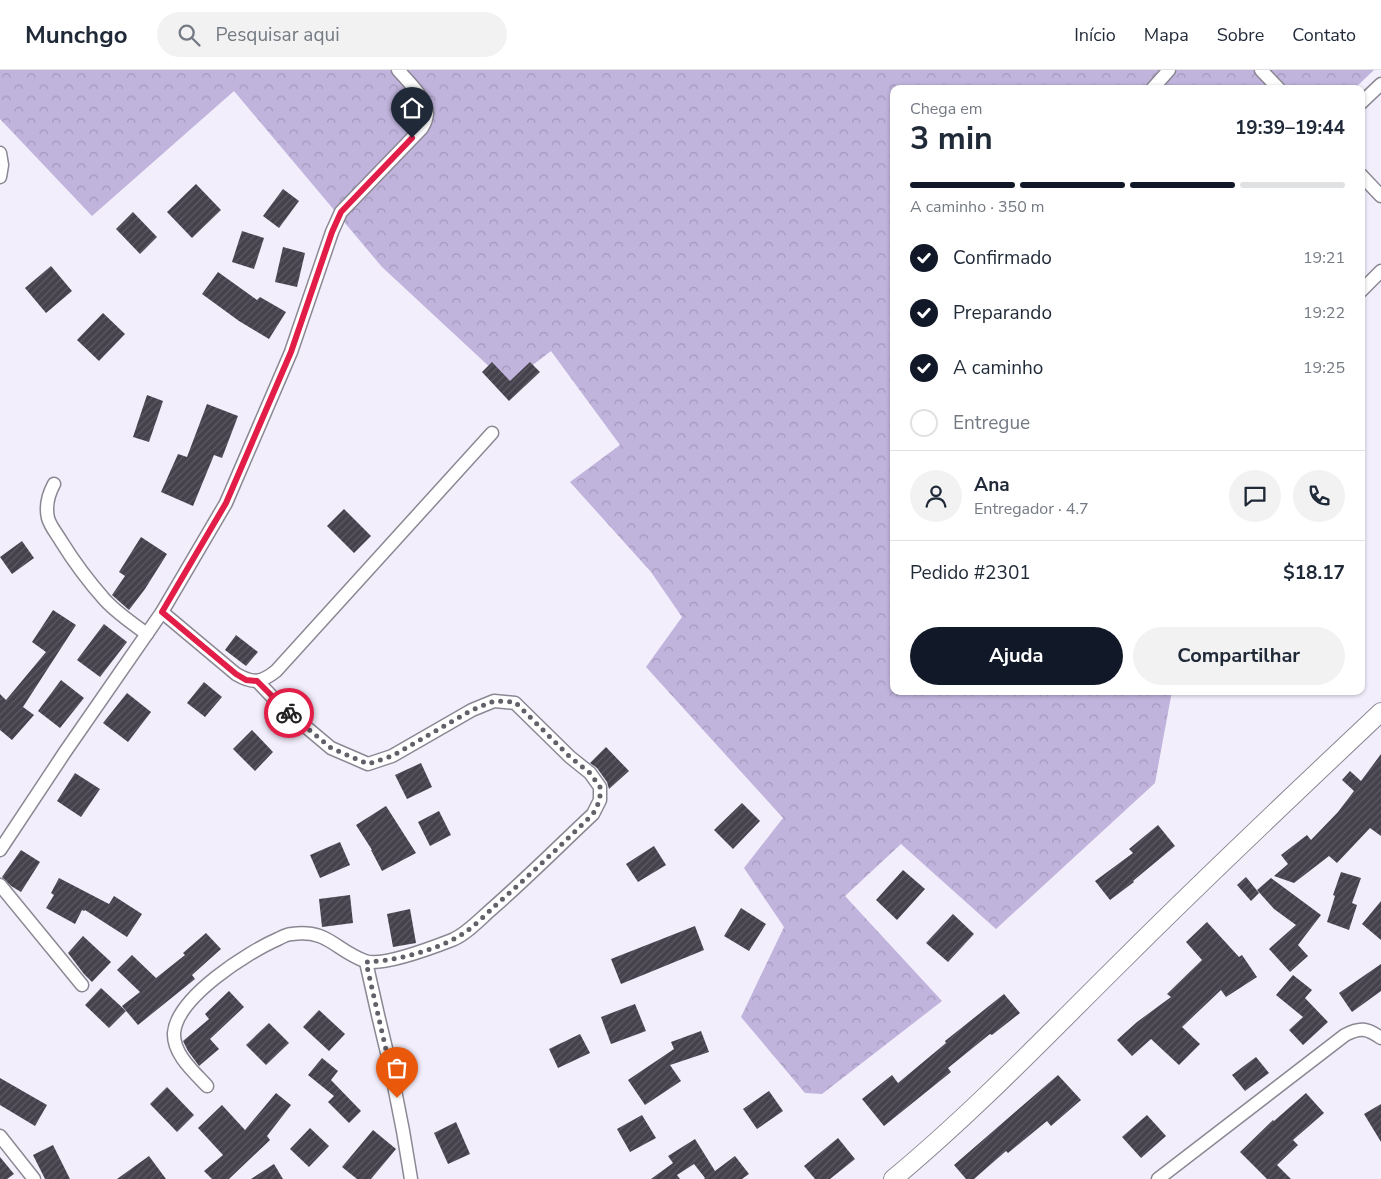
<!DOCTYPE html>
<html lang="pt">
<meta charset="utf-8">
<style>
:root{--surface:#fff;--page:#f2f2f3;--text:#1f2937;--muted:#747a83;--line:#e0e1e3;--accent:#111827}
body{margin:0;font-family:"Nunito Sans",sans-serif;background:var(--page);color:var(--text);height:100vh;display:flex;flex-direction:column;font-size:19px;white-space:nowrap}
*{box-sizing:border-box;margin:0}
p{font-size:16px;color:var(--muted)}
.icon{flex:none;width:28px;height:28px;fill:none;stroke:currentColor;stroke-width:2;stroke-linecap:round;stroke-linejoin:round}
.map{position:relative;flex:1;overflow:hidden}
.details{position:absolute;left:890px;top:15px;width:475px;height:610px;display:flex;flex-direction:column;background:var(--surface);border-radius:10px;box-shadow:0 1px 4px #0004}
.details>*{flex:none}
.pin{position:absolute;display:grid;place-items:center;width:42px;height:42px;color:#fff;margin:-51px -21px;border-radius:50% 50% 50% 0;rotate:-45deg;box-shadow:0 0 5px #0007}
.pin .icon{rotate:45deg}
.courier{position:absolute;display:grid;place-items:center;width:50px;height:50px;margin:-25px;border:4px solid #e11d48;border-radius:50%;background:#fff;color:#222;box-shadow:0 1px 6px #0007}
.head em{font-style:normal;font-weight:700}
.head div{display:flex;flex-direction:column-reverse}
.head{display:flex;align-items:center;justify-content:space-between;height:85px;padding:0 20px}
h1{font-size:32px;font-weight:700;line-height:38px}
.bar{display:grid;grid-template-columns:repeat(4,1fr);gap:8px 5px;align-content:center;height:60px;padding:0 20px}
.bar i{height:6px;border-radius:4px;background:var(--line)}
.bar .active{background:var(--accent)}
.bar p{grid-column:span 4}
.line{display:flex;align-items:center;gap:12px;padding:0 20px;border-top:1px solid var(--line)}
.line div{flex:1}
.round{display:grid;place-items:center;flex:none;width:52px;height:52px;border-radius:26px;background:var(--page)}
ol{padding:0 20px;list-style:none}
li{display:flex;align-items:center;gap:15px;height:55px}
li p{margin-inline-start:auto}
li .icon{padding:5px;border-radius:50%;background:var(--accent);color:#fff;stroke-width:4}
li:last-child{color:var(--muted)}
li i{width:28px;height:28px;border:2px solid var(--line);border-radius:50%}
.primary-button{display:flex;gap:10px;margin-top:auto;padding:10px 20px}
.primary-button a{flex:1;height:58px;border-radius:30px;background:var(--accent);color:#fff;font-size:20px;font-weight:700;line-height:58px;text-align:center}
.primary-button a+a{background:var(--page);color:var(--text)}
header{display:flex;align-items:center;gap:30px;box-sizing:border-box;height:70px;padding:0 25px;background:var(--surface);border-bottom:1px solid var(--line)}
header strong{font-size:24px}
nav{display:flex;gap:28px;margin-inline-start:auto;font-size:18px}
.search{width:350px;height:45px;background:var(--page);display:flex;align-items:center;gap:12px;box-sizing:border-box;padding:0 18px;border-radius:28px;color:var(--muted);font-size:19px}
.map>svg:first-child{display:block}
.forest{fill:url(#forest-crowns)}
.building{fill:url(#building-hatch)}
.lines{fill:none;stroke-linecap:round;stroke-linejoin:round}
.minor-casing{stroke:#8b8893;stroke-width:15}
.secondary-casing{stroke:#8b8893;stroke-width:20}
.minor{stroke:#fff;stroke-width:12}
.secondary{stroke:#fff;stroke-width:18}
.done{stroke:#626068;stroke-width:5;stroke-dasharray:0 9}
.route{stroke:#e11d48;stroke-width:6}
</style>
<header>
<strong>Munchgo</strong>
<div class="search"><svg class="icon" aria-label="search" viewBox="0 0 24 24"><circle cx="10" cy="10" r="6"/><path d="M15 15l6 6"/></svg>Pesquisar aqui</div>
<nav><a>Início</a><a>Mapa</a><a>Sobre</a><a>Contato</a></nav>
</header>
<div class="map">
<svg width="1381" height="1109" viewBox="0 0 1381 1109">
<defs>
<pattern id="forest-crowns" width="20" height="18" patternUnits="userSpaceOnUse" patternTransform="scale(1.25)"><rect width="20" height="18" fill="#c0b3dc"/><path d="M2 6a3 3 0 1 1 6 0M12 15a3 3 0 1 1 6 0" fill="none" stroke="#a499bc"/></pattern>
<pattern id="building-hatch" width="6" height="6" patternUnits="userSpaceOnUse" patternTransform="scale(1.25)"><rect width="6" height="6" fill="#45424d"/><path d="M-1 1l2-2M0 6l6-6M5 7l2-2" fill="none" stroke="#5c5a63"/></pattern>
</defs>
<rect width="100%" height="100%" fill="#f2eefc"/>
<path class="forest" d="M 0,0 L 1374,0 L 1354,19 L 894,19 L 894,621 L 1172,621 L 1155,713 L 996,859 L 901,774 L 845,826 L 942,931 L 822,1024 L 805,1023 L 741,947 L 784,857 L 744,798 L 783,748 L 646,597 L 682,547 L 651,502 L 570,412 L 620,375 L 551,281 L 508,314 L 382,197 L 234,21 L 92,146 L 0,49 Z"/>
<g class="building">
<path d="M 196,114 L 221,140 L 192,168 L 167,142 Z"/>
<path d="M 283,119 L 299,131 L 279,158 L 263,146 Z"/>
<path d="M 133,142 L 157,167 L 140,184 L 116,159 Z"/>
<path d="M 242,161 L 264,168 L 254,199 L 232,192 Z"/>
<path d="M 283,177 L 305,183 L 297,217 L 275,212 Z"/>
<path d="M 51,196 L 72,221 L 46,243 L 25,218 Z"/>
<path d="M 218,202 L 257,230 L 260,227 L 286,242 L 269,269 L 239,251 L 202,224 Z"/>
<path d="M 103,243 L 125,264 L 99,291 L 77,270 Z"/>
<path d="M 492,292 L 510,311 L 530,292 L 540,302 L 509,331 L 482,302 Z"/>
<path d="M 147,325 L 163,331 L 149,372 L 133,367 Z"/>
<path d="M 207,334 L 238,346 L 222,388 L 214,385 L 193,436 L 161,422 L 178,384 L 187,387 Z"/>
<path d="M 344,439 L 371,466 L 354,483 L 327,456 Z"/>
<path d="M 141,467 L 167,484 L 145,519 L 129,540 L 112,525 L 125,506 L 119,502 Z"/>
<path d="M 22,471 L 34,488 L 12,504 L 0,487 Z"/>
<path d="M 53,540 L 76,555 L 23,637 L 34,645 L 12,670 L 0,660 L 0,624 L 6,630 L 46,582 L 32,572 Z"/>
<path d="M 104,554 L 127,572 L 100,607 L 77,590 Z"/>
<path d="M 236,565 L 258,582 L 246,596 L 225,580 Z"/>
<path d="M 61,610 L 84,628 L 60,658 L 38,641 Z"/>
<path d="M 204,612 L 222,627 L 205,647 L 187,633 Z"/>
<path d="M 127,623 L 151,642 L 128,672 L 103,653 Z"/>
<path d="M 252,660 L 273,682 L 255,701 L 233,679 Z"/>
<path d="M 606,677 L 629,701 L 609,719 L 607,712 L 597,698 L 590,693 Z"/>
<path d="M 1381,684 L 1381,766 L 1370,758 L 1337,793 L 1329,786 L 1294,813 L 1274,806 L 1288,794 L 1281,785 L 1307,765 L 1311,770 L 1338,742 L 1354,721 L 1342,710 L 1350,701 L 1361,711 Z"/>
<path d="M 421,693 L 432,717 L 407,729 L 395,705 Z"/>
<path d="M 75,703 L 100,719 L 81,747 L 57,731 Z"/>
<path d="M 742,733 L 760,751 L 733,779 L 714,760 Z"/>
<path d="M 386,736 L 416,783 L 382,801 L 371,780 L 372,780 L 356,755 Z"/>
<path d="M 439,741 L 451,765 L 430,776 L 418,752 Z"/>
<path d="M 1158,755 L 1175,776 L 1133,811 L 1134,812 L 1110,830 L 1095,811 L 1133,783 L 1129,779 Z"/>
<path d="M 340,772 L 350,795 L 320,808 L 310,785 Z"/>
<path d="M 654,776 L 666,795 L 638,812 L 626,794 Z"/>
<path d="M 21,780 L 40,792 L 21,822 L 11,816 L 2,807 Z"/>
<path d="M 903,800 L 925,819 L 897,850 L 876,830 Z"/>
<path d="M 1341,802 L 1361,808 L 1352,833 L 1357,835 L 1349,860 L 1327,852 L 1335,826 L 1333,825 Z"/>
<path d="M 1246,807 L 1259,823 L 1251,831 L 1237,815 Z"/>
<path d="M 59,808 L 109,834 L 114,826 L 142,844 L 127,867 L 85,840 L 84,841 L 82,840 L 75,854 L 46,838 L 54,825 L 51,823 Z"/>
<path d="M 1271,808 L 1321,845 L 1298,875 L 1308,886 L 1290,902 L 1269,879 L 1296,855 L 1274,839 L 1257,820 Z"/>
<path d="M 350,825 L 353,853 L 322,857 L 319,829 Z"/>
<path d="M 1381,831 L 1381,870 L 1362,854 Z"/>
<path d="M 741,838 L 766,854 L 749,881 L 724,866 Z"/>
<path d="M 410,839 L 416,873 L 393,877 L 387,844 Z"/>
<path d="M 953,844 L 974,864 L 948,892 L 926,873 Z"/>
<path d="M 1207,852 L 1239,887 L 1242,885 L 1257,907 L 1226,927 L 1221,920 L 1182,957 L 1200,974 L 1179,995 L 1151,969 L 1132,986 L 1117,970 L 1137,952 L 1171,927 L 1167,924 L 1202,890 L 1186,872 Z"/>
<path d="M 695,856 L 704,880 L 621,914 L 611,889 Z"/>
<path d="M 206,863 L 221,879 L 192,905 L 195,909 L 138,955 L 122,936 L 140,922 L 117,900 L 132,885 L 156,908 L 185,885 L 183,883 Z"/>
<path d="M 83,866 L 111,892 L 92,912 L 84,904 L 68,883 Z"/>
<path d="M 1381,894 L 1381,921 L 1352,942 L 1339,923 Z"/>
<path d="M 1293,905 L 1312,920 L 1305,928 L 1328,952 L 1303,975 L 1289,960 L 1303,947 L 1276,925 Z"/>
<path d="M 101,918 L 126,941 L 109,958 L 85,935 Z"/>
<path d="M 229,921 L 244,937 L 210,969 L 219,979 L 199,996 L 188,981 L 183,971 L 209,949 L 205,944 Z"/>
<path d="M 1004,924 L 1020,943 L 992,965 L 990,964 L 948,998 L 951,1002 L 884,1056 L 862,1029 L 892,1005 L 898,1013 L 946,973 L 945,971 Z"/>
<path d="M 635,934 L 646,961 L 611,974 L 601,947 Z"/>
<path d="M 319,940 L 345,964 L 329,981 L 303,957 Z"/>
<path d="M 269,953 L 289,973 L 266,995 L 246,975 Z"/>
<path d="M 701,961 L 709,982 L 670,995 L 681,1011 L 645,1035 L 628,1010 L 674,979 L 671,972 Z"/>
<path d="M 580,964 L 590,983 L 558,998 L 549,979 Z"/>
<path d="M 1256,987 L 1269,1003 L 1245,1021 L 1232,1005 Z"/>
<path d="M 322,988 L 338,1001 L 331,1010 L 361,1041 L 349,1053 L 328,1032 L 334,1026 L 308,1005 Z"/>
<path d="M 1058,1005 L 1081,1030 L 1051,1056 L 1047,1051 L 1008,1083 L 1006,1081 L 974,1109 L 966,1109 L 954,1095 Z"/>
<path d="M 0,1008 L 47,1035 L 35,1056 L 0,1035 Z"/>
<path d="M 167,1017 L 194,1045 L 177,1062 L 150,1034 Z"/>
<path d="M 769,1021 L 783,1041 L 757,1059 L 743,1039 Z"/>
<path d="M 276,1023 L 291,1035 L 267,1066 L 270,1070 L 229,1109 L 212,1109 L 204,1101 L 223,1085 L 198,1058 L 222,1035 L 245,1060 Z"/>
<path d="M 1306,1023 L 1324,1043 L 1293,1070 L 1298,1075 L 1277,1095 L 1291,1109 L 1267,1109 L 1240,1082 L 1273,1050 L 1274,1051 Z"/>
<path d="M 1381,1034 L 1381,1072 L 1364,1044 Z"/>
<path d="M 642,1045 L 656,1068 L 630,1082 L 617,1059 Z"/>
<path d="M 1147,1045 L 1166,1066 L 1141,1088 L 1122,1067 Z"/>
<path d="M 456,1052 L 470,1084 L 448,1094 L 434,1063 Z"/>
<path d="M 310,1058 L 329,1076 L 309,1097 L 290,1079 Z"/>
<path d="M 373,1060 L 396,1079 L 371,1109 L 357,1109 L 342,1097 Z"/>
<path d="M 838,1068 L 855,1089 L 830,1109 L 815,1109 L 804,1096 Z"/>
<path d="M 695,1069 L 715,1101 L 735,1086 L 749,1104 L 742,1109 L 704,1109 L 705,1108 L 694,1094 L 677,1105 L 680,1109 L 651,1109 L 673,1093 L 668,1086 Z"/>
<path d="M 53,1075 L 70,1109 L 45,1109 L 33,1085 Z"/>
<path d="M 149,1086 L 166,1109 L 117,1109 Z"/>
<path d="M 0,1087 L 14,1104 L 7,1109 L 0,1109 Z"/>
<path d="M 274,1094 L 283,1109 L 251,1109 Z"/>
</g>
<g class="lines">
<defs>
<g id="minor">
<path d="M 1261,0 L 1279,19"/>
<path d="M 1153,18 L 1169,0"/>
<path d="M 1361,33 L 1381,14"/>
<path d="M 0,83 L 2,95 L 0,107"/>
<path d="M 1361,105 L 1381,126"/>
<path d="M 1361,221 L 1381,201"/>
<path d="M 54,414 C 48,425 45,435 48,448 C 50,456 57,464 61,471 C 74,492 89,512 105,530 C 117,543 133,554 147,564"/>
<path d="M 162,542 L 236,604 C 253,614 261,613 276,601 L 492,363"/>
<path d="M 0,780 L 65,682 L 162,542 L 226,433 L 291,282 L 332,162 L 341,142 L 422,58 C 425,53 427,48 427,43 C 427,29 407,10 398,0"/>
<path d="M 0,815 L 82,915"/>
<path d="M 366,892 L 378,945 L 390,995 L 403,1061 L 411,1109"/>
<path d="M 207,1016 C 194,1002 173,984 174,963 C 177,927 248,882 278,869 C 282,867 287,864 292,864 C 328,859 335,880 365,891 C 382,897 434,877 452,870 C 467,864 481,848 494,837 C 528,807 560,775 593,744 L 600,730 L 600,717 L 590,703 L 570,687 L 515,633 L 494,631 L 472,640 L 392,686 L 368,694 L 331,678 L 281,636 L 257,611"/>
<path d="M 0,1066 L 34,1109"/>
<path d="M 1158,1109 L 1345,965 C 1360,957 1367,958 1381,968"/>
</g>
<path id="secondary" d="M 893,1109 C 975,1041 1049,963 1125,888 C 1209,804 1295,723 1381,642"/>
</defs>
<use href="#minor" class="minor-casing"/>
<use href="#secondary" class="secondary-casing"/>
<use href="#minor" class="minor"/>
<use href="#secondary" class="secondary"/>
</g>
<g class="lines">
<path class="done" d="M 289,643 L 331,678 L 368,694 L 392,686 L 472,640 L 494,631 L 515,632 L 570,687 L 590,703 L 600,717 L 600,730 L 593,744 C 561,775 529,806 496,835 C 483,847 470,861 454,869 C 429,882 394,891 366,892 L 397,1028"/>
<path class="route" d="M 289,643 L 257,611 L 246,610 L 236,604 L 162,542 L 226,433 L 291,282 L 332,162 L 341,142 L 412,68"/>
</g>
</svg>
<div class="pin" style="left:397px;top:1028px;background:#ea580c"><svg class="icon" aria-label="bag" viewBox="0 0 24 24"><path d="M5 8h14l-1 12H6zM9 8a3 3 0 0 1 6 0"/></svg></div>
<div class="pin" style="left:412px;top:68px;background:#1f2937"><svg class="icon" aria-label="home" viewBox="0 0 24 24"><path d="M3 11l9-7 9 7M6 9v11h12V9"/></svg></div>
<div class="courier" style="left:289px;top:643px"><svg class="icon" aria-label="bike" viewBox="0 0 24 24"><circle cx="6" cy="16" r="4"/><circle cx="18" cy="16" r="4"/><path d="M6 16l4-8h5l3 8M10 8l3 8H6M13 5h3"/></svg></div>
<section class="details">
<div class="head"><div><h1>3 min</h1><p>Chega em</p></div><em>19:39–19:44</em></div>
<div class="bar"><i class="active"></i><i class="active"></i><i class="active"></i><i></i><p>A caminho · 350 m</p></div>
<ol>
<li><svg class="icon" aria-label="check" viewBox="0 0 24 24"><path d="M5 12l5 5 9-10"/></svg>Confirmado<p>19:21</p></li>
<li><svg class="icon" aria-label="check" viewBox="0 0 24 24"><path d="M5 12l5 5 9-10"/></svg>Preparando<p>19:22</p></li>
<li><svg class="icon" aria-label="check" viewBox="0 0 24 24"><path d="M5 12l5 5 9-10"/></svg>A caminho<p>19:25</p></li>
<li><i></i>Entregue</li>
</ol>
<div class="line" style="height:90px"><a class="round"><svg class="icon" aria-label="person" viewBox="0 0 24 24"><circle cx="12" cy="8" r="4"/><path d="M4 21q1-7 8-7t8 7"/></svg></a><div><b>Ana</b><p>Entregador · 4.7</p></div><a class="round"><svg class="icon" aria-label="chat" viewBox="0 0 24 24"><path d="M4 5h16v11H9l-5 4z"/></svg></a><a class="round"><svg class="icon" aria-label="phone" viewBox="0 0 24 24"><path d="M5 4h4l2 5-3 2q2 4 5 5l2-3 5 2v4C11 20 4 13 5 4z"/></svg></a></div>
<div class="line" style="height:65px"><div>Pedido #2301</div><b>$18.17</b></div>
<div class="primary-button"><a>Ajuda</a><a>Compartilhar</a></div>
</section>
</div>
